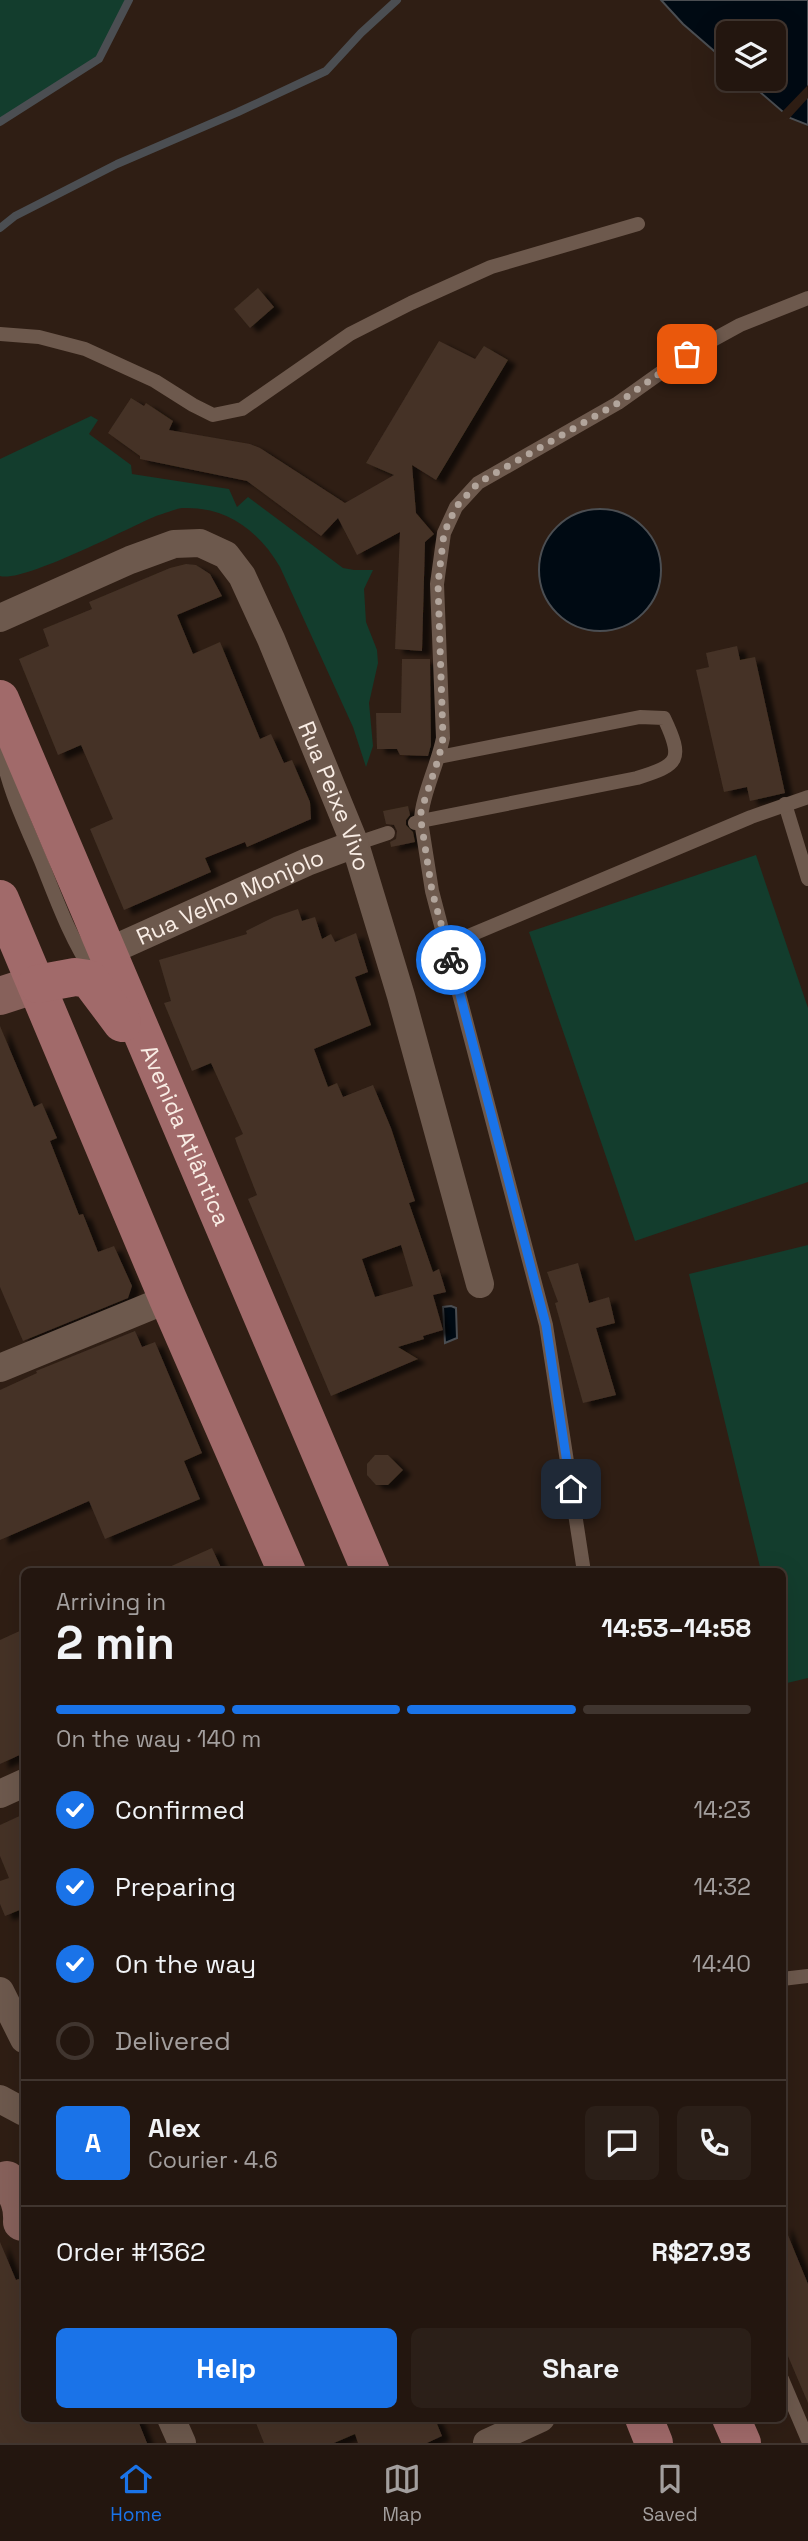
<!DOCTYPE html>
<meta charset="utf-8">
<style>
:root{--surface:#23160f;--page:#2b1f18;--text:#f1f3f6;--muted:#a39f9e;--line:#40352f;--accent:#1a73e8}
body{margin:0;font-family:"Space Grotesk",sans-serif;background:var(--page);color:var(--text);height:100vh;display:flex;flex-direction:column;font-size:26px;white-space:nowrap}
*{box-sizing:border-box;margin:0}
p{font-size:23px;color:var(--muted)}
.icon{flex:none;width:38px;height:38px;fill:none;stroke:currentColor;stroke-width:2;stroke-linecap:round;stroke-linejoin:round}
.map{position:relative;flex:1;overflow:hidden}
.drawer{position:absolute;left:21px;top:1568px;width:765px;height:854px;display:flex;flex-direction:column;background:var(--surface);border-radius:10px;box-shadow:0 7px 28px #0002,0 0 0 2px var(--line)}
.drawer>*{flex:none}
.controls{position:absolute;left:716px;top:21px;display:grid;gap:14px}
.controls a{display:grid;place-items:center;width:70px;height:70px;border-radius:10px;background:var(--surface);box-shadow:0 7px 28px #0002,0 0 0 2px var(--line);font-size:35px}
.pin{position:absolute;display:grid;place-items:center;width:60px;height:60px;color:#fff;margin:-30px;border-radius:14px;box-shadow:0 4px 10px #0006}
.courier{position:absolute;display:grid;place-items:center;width:70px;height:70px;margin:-35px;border:5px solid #1a73e8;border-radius:50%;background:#fff;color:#222;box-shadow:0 2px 9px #0007}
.overview em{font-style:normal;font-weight:700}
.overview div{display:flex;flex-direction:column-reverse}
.overview{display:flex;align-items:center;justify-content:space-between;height:119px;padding:0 35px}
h1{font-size:46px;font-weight:700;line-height:52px}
.bar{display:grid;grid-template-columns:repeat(4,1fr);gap:10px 7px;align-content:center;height:84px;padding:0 35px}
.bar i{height:9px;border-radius:5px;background:var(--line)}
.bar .selected{background:var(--accent)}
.bar p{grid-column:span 4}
.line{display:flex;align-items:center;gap:18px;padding:0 35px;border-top:2px solid var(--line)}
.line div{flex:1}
.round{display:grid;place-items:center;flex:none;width:74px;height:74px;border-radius:10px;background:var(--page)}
ol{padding:0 35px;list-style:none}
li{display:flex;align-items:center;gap:21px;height:77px}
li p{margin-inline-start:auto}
li .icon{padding:7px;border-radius:50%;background:var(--accent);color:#fff;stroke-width:4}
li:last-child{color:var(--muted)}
li i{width:38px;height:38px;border:4px solid var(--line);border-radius:50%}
.action{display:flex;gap:14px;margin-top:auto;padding:14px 35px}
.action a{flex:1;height:80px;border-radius:10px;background:var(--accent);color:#fff;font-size:28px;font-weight:700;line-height:80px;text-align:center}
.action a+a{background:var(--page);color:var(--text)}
.tab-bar{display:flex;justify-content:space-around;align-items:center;height:98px;border-top:2px solid var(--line);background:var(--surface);font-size:19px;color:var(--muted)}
.tab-bar a{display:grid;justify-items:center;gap:4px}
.tab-bar .selected{color:var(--accent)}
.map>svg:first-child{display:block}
.green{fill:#133d2d}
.water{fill:#000a13;stroke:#4b4e52;stroke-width:2}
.pier{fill:#2f1e14}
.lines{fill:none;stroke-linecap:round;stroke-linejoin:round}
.stream{stroke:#4b4e52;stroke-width:8}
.building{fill:#443226;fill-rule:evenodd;filter:url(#shadow)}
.lane{stroke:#6d594d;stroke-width:14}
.street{stroke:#6d594d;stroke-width:28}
.secondary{stroke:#87615b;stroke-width:38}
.primary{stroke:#a16a6a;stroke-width:38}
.done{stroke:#b2a59c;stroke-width:7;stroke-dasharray:0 12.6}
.route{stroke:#1a73e8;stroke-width:9}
.labels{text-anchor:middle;stroke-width:6;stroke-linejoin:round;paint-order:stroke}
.street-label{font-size:23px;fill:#f9ede5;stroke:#120a06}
</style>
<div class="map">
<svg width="808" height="2443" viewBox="0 0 808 2443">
<defs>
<filter id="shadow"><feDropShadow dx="8" dy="4.5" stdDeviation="2" flood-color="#0009"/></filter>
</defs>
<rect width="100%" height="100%" fill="#2f1e14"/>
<g class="green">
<path d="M 0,0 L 129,0 L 99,59 L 0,122 Z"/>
<path d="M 91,416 L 98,420 L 89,434 L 131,465 L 132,474 L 229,489 L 237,507 L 248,497 L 343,568 L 354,570 L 373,570 L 364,589 L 366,622 L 377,650 L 378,663 L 369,703 L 373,746 L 366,767 L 353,727 L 280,567 C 259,531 226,506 182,508 C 174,509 164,514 156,516 C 128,528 23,583 0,576 L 0,459 Z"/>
<path d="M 756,855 L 808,1008 L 808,1182 L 635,1241 L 529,932 Z"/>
<path d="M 808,1245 L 808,1678 L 787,1683 L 782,1661 L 782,1572 L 761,1571 L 689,1274 Z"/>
</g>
<g class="water">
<path d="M 661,0 L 808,0 L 808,125 L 790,118 L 745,79 L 774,79 L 774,33 L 728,33 L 728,63 L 683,24 Z"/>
<circle cx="600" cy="570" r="61"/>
<path d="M 451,1306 L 456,1308 L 457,1338 L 445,1343 L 443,1307 Z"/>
</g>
<path class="pier" d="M 808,85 L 808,98 L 787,121 L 780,114 Z"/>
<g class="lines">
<g class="stream">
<path d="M 0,122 L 99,59 L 129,0"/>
<path d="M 0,228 L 15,216 L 117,164 L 238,112 L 326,71 L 361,33 L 397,0"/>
</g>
</g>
<g class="building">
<path d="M 258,288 L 274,307 L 250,328 L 234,309 Z"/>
<path d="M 439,341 L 475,359 L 484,346 L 508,360 L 436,480 L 412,465 L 416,513 L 434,534 L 425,542 L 422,651 L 395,649 L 400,532 L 357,555 L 338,518 L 321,536 L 247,481 L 140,459 L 140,456 L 108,433 L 131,398 L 144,406 L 146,403 L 173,421 L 169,430 L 250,444 L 260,448 L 345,503 L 394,475 L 366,463 Z"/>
<path d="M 186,564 L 196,565 L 210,574 L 222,596 L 177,615 L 193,654 L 220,642 L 260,739 L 271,734 L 284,763 L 292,760 L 310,802 L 311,819 L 247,847 L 245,842 L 205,858 L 211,872 L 124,910 L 90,829 L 113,819 L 81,745 L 58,755 L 19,659 L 49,646 L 43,629 L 92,609 L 89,602 L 170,568 Z"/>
<path d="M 737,646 L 740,660 L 755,657 L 785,793 L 750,801 L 747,787 L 724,792 L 696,670 L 709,667 L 706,653 Z"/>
<path d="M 402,659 L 430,659 L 431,745 L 428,756 L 400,755 L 397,749 L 377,749 L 376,713 L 401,713 Z"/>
<path d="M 408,806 L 410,815 L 406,820 L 406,825 L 413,832 L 415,842 L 391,847 L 390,842 L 396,839 L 397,831 L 394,825 L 386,824 L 383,811 Z"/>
<path d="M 298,909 L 302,921 L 315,917 L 322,939 L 331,934 L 335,942 L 356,933 L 368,972 L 355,977 L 371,1025 L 314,1049 L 328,1087 L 337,1083 L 343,1097 L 373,1085 L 391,1128 L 415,1201 L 409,1203 L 433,1272 L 439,1269 L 446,1292 L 433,1295 L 443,1330 L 423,1336 L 424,1339 L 398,1347 L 418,1359 L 331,1396 L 248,1199 L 257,1195 L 237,1144 L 235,1138 L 243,1134 L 211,1063 L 192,1071 L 164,1003 L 171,1001 L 159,960 L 247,934 L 246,931 L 274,917 ZM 401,1245 L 413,1286 L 375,1297 L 362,1259 Z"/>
<path d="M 0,1026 L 34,1107 L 42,1103 L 57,1138 L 50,1141 L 79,1215 L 83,1214 L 98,1252 L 114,1246 L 132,1286 L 128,1298 L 23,1341 L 0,1287 Z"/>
<path d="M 578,1263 L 589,1303 L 609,1297 L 615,1323 L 596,1328 L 616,1395 L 583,1403 L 555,1303 L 558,1302 L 547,1272 Z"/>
<path d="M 135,1331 L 142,1347 L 155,1342 L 202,1453 L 184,1461 L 200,1499 L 105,1539 L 89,1501 L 0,1540 L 0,1390 L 37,1373 L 36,1371 Z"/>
<path d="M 375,1455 L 388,1455 L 403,1470 L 388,1485 L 376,1485 L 367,1475 L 367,1464 Z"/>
<path d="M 212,1548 L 223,1572 L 158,1572 Z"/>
<path d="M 24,1629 L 24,1753 L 0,1764 L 0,1640 Z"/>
<path d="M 24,1814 L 24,1914 L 22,1909 L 5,1916 L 0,1904 L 0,1881 L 9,1878 L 0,1856 L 0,1825 Z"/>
<path d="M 783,2223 L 808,2284 L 808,2403 L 782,2342 Z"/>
<path d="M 0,2242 L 16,2280 L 24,2277 L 24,2418 L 137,2418 L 147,2443 L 0,2443 Z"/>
<path d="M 254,2418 L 435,2419 L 442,2436 L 427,2443 L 358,2443 L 355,2434 L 334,2443 L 264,2443 Z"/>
</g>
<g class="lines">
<g class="lane">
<path d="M 0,334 L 39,337 L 85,349 L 155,381 L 193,405 L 213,415 L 242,409 L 350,334 L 411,303 L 491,267 L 638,224"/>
<path d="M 0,743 C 6,785 25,823 41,861 C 57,901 70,938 94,974"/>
<path d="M 439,757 L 640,717 L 664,718 C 684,760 679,765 637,778 L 421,821 C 421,798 438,764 443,738 L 437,584 L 444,533 L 456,507 L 478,483 L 618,403 L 687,354 L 740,325 L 808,298"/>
<path d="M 785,804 L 808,879"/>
<path d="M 415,823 L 421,821 L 432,891 L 546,1325 L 584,1572"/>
<path d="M 355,844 L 388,833"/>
<path d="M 447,945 L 751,817 L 808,797"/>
<path d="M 782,1979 L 808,1976"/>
<path d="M 782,2379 L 808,2440"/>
</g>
<g class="street">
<path id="s1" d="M 0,618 L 130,560 L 174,544 L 200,543 L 226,555 L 242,576 L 271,639 L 355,844 L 401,996 L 480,1284"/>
<path id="s2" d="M 107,952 L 307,862 L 355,844"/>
<path d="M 0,1368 L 168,1299"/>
<path d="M 0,1794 L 24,1783"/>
<path d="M 0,1991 L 24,2039"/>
<path d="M 0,2099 L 24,2112"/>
<path d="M 171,2418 L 182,2443"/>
<path d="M 487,2443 L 541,2418"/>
</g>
<g class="secondary">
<path d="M 0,996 L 37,984"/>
<path d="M 7,2180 C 18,2194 23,2205 22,2222"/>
</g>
<g class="primary">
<path id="s3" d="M 0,699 L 371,1572"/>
<path d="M 0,899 L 168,1299 L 287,1572"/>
<path d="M 37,984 L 75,977 L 89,979 L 122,1023"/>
<path d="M 644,2418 L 654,2443"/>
<path d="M 731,2418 L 742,2443"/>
</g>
</g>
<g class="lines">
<path class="done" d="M 451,960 L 432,891 L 421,821 L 421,811 L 439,757 L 443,738 L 438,584 L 444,533 L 456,507 L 478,483 L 618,403 L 687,354"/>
<path class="route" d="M 451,960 L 546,1325 L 571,1489"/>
</g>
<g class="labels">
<g class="street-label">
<text dy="8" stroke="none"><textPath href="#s1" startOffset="509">Rua Peixe Vivo</textPath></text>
<text dy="8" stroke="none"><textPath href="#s2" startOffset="135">Rua Velho Monjolo</textPath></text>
<text dy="8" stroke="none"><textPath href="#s3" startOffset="474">Avenida Atlântica</textPath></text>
</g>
</g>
</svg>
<div class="controls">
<a><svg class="icon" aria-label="layers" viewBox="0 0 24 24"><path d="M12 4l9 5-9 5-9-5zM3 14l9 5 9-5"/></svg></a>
</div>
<div class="pin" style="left:687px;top:354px;background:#ea580c"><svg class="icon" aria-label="bag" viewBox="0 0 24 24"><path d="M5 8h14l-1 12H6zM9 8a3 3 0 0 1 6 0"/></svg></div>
<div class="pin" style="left:571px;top:1489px;background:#1f2937"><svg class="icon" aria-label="home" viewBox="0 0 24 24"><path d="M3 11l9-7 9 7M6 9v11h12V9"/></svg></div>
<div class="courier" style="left:451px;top:960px"><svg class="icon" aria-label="bike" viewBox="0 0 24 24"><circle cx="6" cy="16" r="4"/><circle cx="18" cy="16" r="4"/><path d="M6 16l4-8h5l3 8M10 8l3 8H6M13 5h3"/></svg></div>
<section class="drawer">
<div class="overview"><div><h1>2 min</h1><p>Arriving in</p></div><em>14:53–14:58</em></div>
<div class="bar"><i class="selected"></i><i class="selected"></i><i class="selected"></i><i></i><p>On the way · 140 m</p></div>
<ol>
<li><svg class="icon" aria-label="check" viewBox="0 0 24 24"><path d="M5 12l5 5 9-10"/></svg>Confirmed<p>14:23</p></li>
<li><svg class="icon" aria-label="check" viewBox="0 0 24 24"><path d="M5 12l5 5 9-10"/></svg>Preparing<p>14:32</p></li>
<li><svg class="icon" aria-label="check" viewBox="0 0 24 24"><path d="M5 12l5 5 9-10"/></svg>On the way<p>14:40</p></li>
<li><i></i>Delivered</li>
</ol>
<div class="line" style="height:126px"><b class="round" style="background:var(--accent);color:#fff">A</b><div><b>Alex</b><p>Courier · 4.6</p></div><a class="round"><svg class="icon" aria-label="chat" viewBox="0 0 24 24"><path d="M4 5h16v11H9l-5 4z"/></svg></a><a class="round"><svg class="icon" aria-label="phone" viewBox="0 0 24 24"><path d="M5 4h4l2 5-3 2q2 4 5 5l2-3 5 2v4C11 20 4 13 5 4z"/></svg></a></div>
<div class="line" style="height:91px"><div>Order #1362</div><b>R$27.93</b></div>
<div class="action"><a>Help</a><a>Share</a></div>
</section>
</div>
<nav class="tab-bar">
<a class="selected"><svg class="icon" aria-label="home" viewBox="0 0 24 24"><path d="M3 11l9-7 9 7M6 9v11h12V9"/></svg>Home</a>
<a><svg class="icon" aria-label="map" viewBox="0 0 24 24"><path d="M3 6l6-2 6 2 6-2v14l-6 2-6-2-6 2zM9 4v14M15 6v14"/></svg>Map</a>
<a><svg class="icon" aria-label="saved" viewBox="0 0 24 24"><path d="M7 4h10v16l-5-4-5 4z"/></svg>Saved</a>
</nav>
